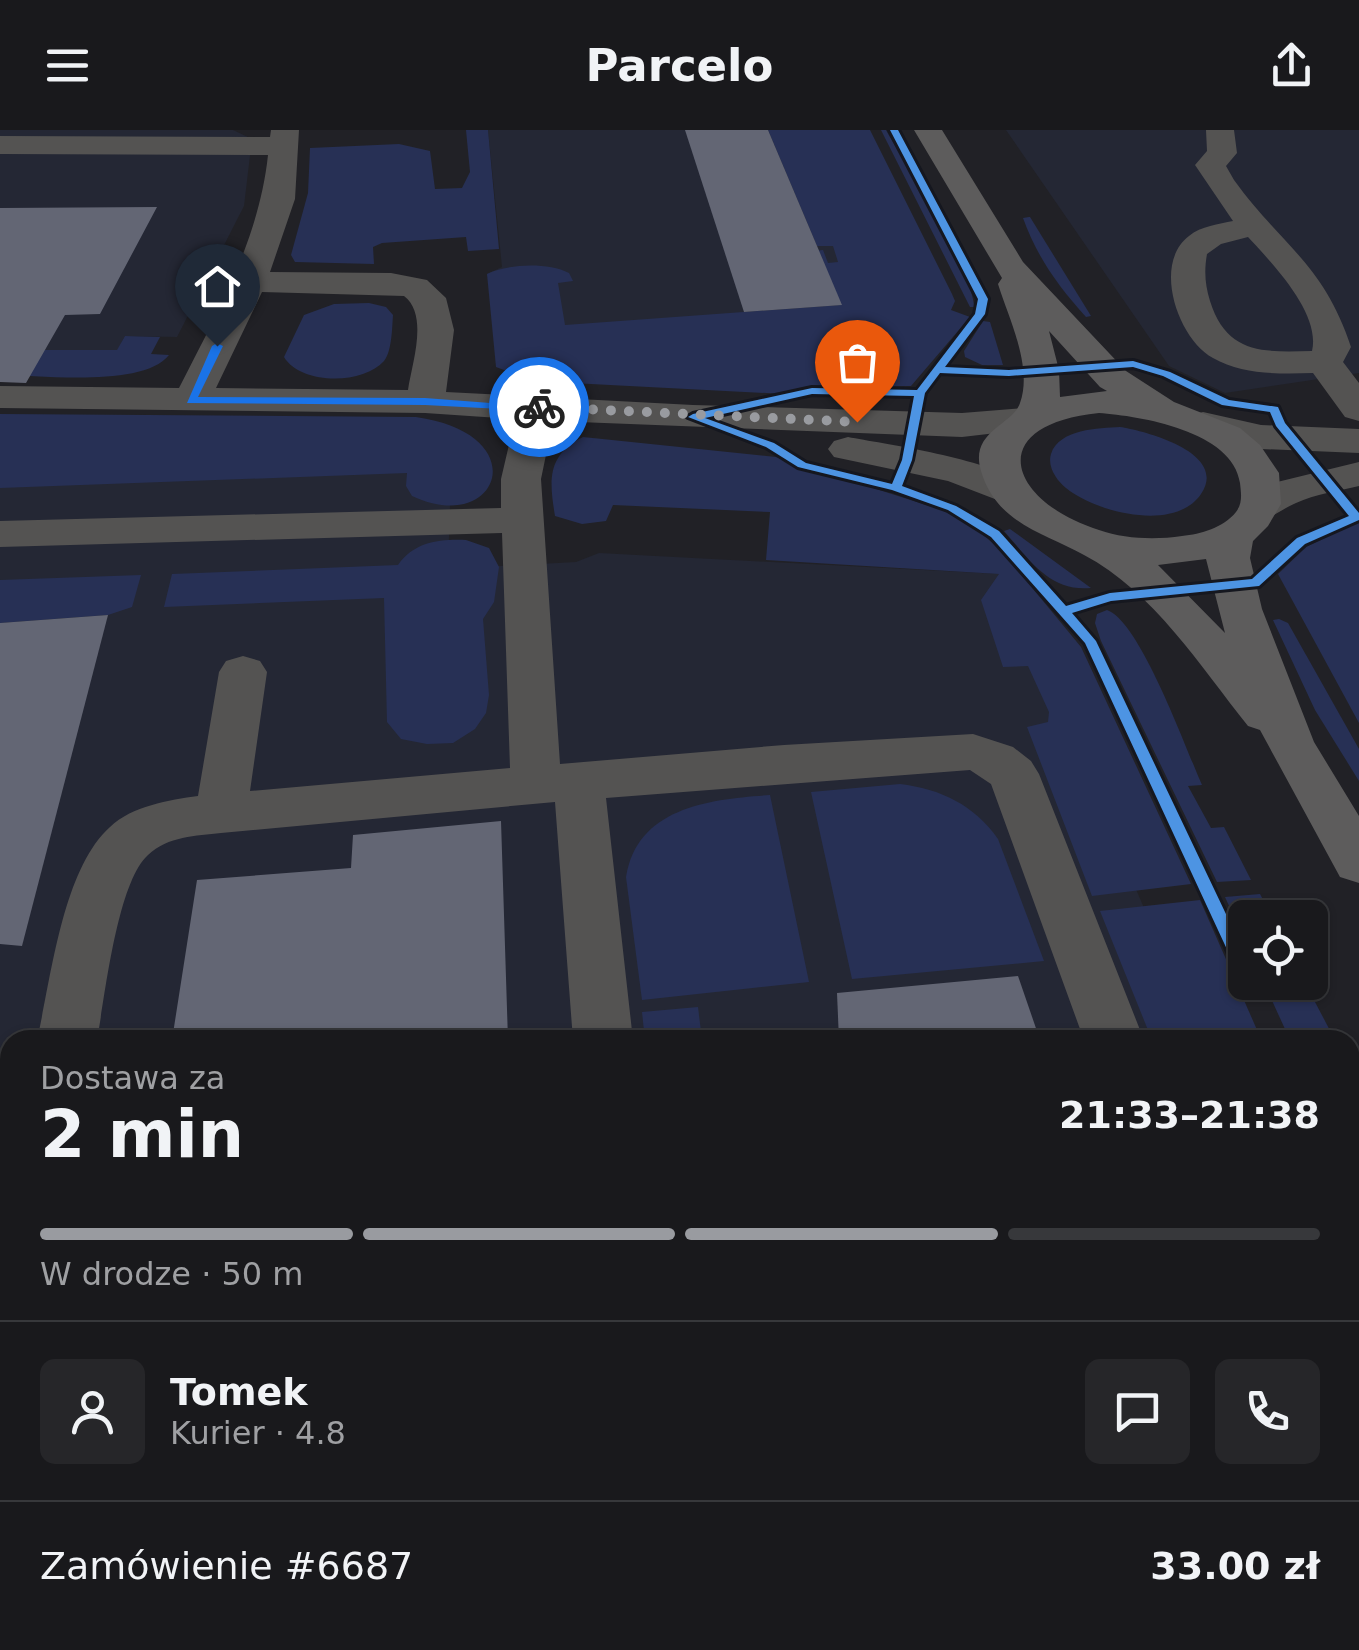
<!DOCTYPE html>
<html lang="pl">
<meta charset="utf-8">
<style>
:root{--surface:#19191c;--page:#262629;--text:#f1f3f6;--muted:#9fa0a3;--line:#37383b;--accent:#999ba0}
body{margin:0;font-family:"DejaVu Sans",sans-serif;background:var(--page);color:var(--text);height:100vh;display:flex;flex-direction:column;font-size:38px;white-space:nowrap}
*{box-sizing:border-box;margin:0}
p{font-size:32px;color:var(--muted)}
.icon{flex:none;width:55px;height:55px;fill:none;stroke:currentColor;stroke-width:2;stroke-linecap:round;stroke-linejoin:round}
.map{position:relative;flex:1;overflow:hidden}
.panel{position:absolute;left:0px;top:900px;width:1360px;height:620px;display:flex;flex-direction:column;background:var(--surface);border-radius:30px 30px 0 0;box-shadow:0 2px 8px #0004,0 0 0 2px var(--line)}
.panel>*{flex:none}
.buttons{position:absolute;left:1228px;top:770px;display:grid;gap:20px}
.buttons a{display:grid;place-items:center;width:100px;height:100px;border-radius:15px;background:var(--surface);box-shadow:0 2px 8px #0004,0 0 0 2px var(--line);font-size:50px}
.pin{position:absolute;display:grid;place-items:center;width:85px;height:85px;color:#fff;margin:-102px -42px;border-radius:50% 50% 50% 0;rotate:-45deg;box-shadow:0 0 10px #0007}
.pin .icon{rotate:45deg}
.courier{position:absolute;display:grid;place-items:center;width:100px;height:100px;margin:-50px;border:8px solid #1a73e8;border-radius:50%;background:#fff;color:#222;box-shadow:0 2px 12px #0007}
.summary em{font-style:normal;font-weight:600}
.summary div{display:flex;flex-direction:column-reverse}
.summary{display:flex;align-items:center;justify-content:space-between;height:170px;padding:0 40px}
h1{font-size:65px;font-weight:600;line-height:75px}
.bar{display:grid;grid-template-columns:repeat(4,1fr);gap:15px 10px;align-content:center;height:120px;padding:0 40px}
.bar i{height:12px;border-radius:8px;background:var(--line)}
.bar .on{background:var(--accent)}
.bar p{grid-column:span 4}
.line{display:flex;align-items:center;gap:25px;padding:0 40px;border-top:2px solid var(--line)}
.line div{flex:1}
.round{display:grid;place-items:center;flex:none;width:105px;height:105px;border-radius:15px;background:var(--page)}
header{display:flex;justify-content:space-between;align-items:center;height:130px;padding:0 40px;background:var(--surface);font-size:45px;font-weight:600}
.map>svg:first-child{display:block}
.built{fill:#242734}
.green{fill:#273055}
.building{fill:#636674}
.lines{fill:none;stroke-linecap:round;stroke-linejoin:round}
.minor{fill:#545352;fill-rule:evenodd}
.major{fill:#5d5c5c;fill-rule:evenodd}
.cycleway-casing{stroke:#15171f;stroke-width:6}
.cycleway{fill:#4d94e3;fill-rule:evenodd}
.route{fill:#1a73e8}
.done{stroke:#999ba0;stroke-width:10;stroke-dasharray:0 18}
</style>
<header><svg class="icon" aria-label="menu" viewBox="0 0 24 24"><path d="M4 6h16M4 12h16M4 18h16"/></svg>Parcelo<svg class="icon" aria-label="share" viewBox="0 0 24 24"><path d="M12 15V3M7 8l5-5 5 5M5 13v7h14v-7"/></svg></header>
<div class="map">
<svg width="1359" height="1520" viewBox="0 0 1359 1520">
<rect width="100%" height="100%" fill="#212126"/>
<g class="built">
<path d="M 0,0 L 233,0 L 252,9 L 244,76 L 177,207 L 125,206 L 116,223 L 0,241 Z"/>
<path d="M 488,0 L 797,0 L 899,213 L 516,239 L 487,144 L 502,137 Z"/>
<path d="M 1006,0 L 1359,0 L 1359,243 L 1225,263 L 1169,236 Z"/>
<path d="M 0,295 L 473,350 L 450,375 L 448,439 L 576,432 L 599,423 L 1000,444 L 1201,910 L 10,910 L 10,1510 L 1350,1510 L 1350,1253 L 1359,1274 L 1359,1520 L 0,1520 Z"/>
</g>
<g class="green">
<path d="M 466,0 L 488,0 L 499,119 L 468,121 L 466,107 L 382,113 L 373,117 L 374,134 L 295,132 L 291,125 L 308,63 L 310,18 L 399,14 L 430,21 L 435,59 L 462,58 L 470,42 Z"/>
<path d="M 768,0 L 870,0 L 952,164 L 955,171 L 951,180 L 970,187 L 911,256 L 819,257 L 785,264 L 533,251 L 496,237 L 487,144 C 508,134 547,132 569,143 L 573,151 L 558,153 L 565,195 L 841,175 L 814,121 L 823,120 L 828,133 L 838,132 L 833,116 L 817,116 Z"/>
<path d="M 881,0 L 886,0 C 904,32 975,148 974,177 L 970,177 Z"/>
<path d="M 1029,87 L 1030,87 L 1091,186 L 1086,187 C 1058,156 1037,127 1023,88 Z"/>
<path d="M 369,173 L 386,177 L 393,185 C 392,198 392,221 384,231 C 363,255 301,255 284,227 L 304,185 L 334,174 Z"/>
<path d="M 983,191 L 990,192 L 1003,235 L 982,235 L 965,227 L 964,221 Z"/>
<path d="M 125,206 L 160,207 L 151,224 L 169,225 C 143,258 41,245 0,245 L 45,220 L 117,220 Z"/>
<path d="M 0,284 L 416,287 C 537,304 499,407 412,366 L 406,356 L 407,343 L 0,358 Z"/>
<path d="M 1120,297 C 1146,301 1229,323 1201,364 C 1175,403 1095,382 1066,358 C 1057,351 1047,337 1051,324 C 1059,299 1099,298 1120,297 Z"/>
<path d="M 583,307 L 776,327 L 942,380 L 971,395 L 1000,419 L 1081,517 L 1191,754 L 1092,766 L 1027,597 L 1048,592 L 1049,582 L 1028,536 L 1003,537 L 981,470 L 999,444 L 766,430 L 770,382 L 613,375 L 606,391 L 582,394 L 555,386 C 549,350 547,325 583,307 Z"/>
<path d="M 1359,391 L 1359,593 L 1278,444 L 1306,417 Z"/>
<path d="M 1010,399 L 1091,458 C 1049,462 1029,429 1004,401 Z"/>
<path d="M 466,410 L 489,418 L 499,437 L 494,472 L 483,489 L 489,565 L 486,583 L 475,599 L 453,613 L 427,614 L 401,609 L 387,592 L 384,468 L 164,477 L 172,444 L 398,435 C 414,412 439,409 466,410 Z"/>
<path d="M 141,445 L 132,477 L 108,485 L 0,493 L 0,450 Z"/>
<path d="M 1107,480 C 1140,491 1186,619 1202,655 L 1188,656 L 1211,698 L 1224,697 L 1251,750 L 1217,752 L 1101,511 L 1095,493 L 1097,484 Z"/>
<path d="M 1279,489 L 1288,493 L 1359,619 L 1359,651 L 1315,580 L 1273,490 Z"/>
<path d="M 900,654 C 941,659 974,675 998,709 L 1044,831 L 852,849 L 811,662 Z"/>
<path d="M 770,665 L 809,852 L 642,870 L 626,747 C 637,676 713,669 770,665 Z"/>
<path d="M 1260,764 L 1272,787 L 1245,788 L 1245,811 L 1225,767 Z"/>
<path d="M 1200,770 L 1261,909 L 1262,910 L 1152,910 L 1100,781 Z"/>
<path d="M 1264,853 L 1305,853 L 1335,910 L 1290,910 Z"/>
<path d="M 698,877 L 702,910 L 645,910 L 642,882 Z"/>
<path d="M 1350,941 L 1359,960 L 1359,1171 L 1350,1152 Z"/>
<path d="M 1350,1227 L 1359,1247 L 1359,1428 L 1350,1406 Z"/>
</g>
<g class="building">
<path d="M 685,0 L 768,0 L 842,175 L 744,182 Z"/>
<path d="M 157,77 L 100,184 L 65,185 L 26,253 L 0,252 L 0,78 Z"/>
<path d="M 108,485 L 22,816 L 0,814 L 0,493 Z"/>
<path d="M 501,691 L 508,910 L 172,910 L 197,750 L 351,738 L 353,705 Z"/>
<path d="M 1018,846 L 1040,910 L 839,910 L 837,863 Z"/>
</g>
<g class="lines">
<g class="minor">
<path d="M 271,0 L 299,0 L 295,69 L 270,142 L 391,143 L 427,150 L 446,168 L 454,200 L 446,262 L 693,275 L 962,283 L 1025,278 L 1039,282 L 1044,290 L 1039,298 L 962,307 L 553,291 L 541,349 L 560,634 L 784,615 L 973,604 L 1013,617 L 1031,631 L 1039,644 L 1144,910 L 1084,910 L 991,654 L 970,640 L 606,668 L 633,910 L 573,910 L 555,672 L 221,703 C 196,706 168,706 148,725 C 117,753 105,867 97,910 L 37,910 C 51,850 62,740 110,697 C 132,676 169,670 198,666 L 219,542 L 226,531 L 243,526 L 260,531 L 267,542 L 250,661 L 510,638 L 502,403 L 0,417 L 0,391 L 501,378 L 501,349 L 515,289 L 425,283 L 0,278 L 0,256 L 179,258 C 217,183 259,110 268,25 L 0,24 L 0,6 L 270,7 ZM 262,162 L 404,166 C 429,185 412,233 408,260 L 216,258 Z"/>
<path d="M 1206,0 L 1234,0 L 1237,23 L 1226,36 L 1234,50 C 1281,115 1324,134 1351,217 L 1343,232 L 1359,253 L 1359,291 L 1345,287 L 1313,243 C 1280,244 1243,245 1213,228 C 1178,209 1152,134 1189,106 C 1201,96 1219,94 1233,91 L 1195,35 L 1207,21 ZM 1248,107 C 1272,133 1321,183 1312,221 C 1264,222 1227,225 1210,171 C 1205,155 1204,141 1207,124 L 1221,114 Z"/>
<path d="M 1203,282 L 1261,295 L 1359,299 L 1359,323 L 1261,319 L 1189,302 L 1183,294 L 1189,286 Z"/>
<path d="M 848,307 C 889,315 1011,331 1034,364 L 1028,373 L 1013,376 L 948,351 L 834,327 L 828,319 L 834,311 Z"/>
<path d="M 1359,332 L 1359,356 C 1339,361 1315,364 1296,373 C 1275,382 1269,394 1244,388 L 1238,379 L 1265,355 Z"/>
<path d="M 10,1131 L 10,1240 L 0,1244 L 0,1135 Z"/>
<path d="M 1350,1473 L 1359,1477 L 1359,1520 L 1305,1520 L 1302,1510 L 1350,1510 Z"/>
<path d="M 620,1510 L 700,1510 L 702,1520 L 620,1520 Z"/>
</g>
<path class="major" d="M 914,0 L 942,0 L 1023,132 L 1126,241 L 1174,272 L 1240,298 L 1260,315 L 1279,343 L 1281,374 L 1268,396 L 1253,411 L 1250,428 L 1262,479 L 1314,612 L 1359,686 L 1359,753 L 1340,747 L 1260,600 L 1248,596 C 1200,536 1154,462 1084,425 C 1044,403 996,393 981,341 C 969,301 1013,295 1020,273 C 1033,237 1009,189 998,154 L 1002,148 ZM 1049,201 L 1100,257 L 1107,261 L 1060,267 L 1059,240 ZM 1099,283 C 1140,286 1233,301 1240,353 C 1241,363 1243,373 1236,382 C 1223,398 1201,404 1182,406 C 1155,410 1125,409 1099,400 C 1008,371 982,295 1099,283 ZM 1206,429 L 1225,503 L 1158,435 Z"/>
<defs>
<path id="cycleway" d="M 890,0 L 898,0 L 988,169 L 985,184 L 945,237 L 1009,240 L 1133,231 L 1170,242 L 1229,270 L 1278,277 L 1285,293 L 1359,383 L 1359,390 L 1305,414 L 1259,456 L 1111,471 L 1072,483 L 1096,511 L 1245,824 L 1245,848 L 1239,846 L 1237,841 L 1085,513 L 991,407 L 948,380 L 892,360 L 798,337 L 766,317 L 688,287 L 693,284 L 812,258 L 917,260 L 975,184 L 978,169 ZM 1133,237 L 1163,246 L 1222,275 L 1270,282 L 1276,296 L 1349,386 L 1297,408 L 1252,449 L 1110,463 L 1066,476 L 999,401 L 956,376 L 902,356 L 912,330 L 925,263 L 940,243 L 1009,246 ZM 812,264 L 914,266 L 902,330 L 892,354 L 806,333 L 774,313 L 705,288 Z"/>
</defs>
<use href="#cycleway" class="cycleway-casing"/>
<use href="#cycleway" class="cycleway"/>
</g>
<path class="route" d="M 217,213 L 223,216 L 198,267 L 425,268 L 545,277 L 539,281 L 425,275 L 187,273 L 212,216 Z"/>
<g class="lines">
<path class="done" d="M 539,277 L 857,292"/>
</g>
</svg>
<div class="buttons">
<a><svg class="icon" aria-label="locate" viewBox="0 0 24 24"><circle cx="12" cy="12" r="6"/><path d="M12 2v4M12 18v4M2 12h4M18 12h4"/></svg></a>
</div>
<div class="pin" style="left:857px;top:292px;background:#ea580c"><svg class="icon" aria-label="bag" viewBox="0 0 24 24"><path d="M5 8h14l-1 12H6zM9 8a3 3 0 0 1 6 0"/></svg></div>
<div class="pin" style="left:217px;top:216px;background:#1f2937"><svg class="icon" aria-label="home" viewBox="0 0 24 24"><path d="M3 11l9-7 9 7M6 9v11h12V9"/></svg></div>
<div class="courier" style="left:539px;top:277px"><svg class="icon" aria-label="bike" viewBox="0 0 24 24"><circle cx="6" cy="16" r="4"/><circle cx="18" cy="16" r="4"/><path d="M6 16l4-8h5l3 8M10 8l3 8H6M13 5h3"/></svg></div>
<section class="panel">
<div class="summary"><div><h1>2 min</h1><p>Dostawa za</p></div><em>21:33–21:38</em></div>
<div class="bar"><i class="on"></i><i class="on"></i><i class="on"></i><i></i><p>W drodze · 50 m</p></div>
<div class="line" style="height:180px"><a class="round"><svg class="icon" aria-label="person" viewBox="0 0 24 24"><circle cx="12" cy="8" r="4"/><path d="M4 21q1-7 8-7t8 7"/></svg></a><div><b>Tomek</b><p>Kurier · 4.8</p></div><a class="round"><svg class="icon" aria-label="chat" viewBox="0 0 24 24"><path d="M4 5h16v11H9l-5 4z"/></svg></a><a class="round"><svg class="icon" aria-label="phone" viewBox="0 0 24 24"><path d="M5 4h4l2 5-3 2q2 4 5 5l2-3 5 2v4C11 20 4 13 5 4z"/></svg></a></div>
<div class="line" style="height:130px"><div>Zamówienie #6687</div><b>33.00 zł</b></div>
</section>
</div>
